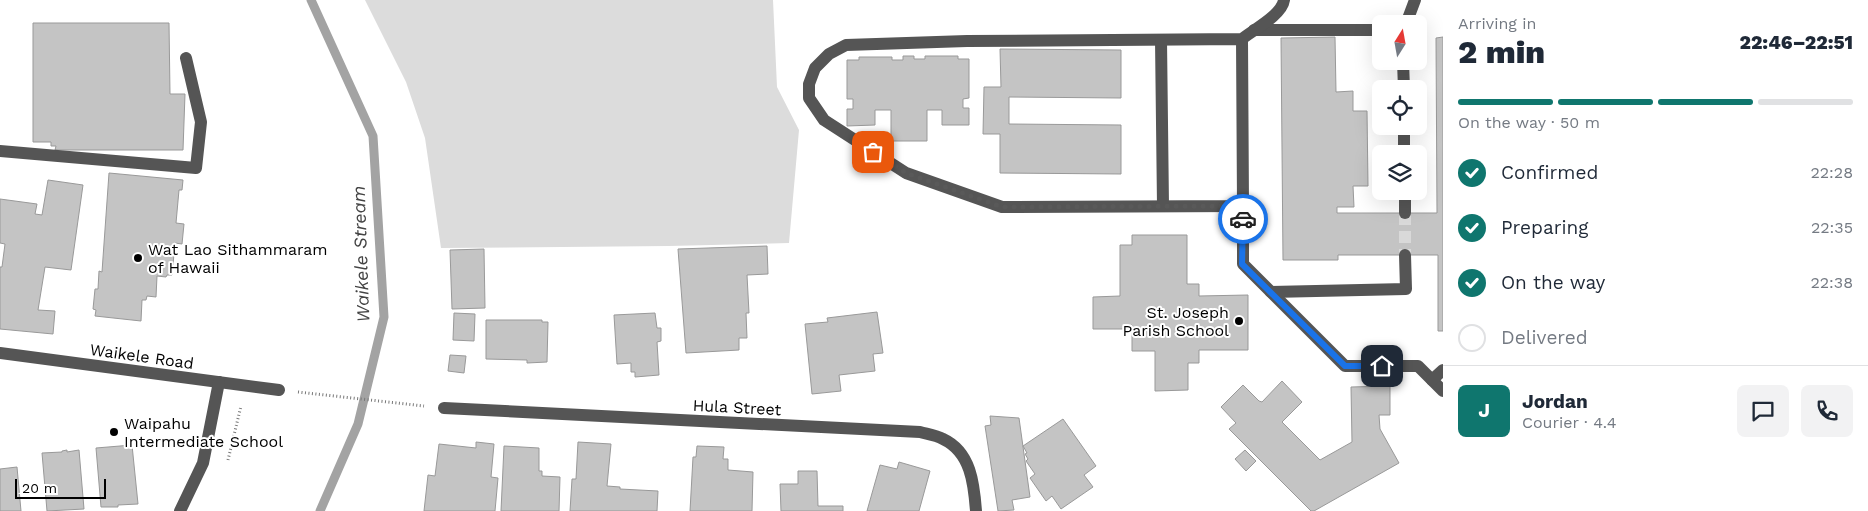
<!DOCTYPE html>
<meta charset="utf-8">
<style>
:root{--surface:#fff;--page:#f2f2f3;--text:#1f2937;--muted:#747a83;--line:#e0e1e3;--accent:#0f766e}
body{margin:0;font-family:"Work Sans",sans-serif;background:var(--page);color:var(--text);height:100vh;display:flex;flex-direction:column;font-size:19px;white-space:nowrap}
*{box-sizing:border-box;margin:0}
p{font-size:16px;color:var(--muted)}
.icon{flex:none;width:28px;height:28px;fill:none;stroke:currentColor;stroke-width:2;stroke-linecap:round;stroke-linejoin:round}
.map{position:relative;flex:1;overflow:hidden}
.drawer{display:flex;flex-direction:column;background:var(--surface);width:425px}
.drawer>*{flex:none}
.needle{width:32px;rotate:11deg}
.fabs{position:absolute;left:1372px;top:15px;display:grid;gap:10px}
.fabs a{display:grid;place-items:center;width:55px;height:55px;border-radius:8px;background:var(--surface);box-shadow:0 5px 20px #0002;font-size:25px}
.scale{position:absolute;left:15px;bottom:12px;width:91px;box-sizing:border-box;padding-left:5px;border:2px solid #000;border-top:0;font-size:14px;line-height:18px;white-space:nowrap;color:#000;-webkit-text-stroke:4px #fff;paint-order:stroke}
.pin{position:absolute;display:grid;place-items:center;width:42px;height:42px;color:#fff;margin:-21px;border-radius:10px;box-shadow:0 2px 8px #0006}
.courier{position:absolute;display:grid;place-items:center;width:50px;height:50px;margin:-25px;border:4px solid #1a73e8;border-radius:50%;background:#fff;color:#222;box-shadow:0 1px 6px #0007}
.summary em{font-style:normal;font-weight:800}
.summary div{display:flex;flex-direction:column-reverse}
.summary{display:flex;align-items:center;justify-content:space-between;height:85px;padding:0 15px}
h1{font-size:32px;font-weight:800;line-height:38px}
.bar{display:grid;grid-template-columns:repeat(4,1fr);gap:8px 5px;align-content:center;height:60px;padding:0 15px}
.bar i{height:6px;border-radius:4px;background:var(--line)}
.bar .selected{background:var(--accent)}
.bar p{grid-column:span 4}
.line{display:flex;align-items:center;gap:12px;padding:0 15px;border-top:1px solid var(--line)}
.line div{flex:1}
.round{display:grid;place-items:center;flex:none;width:52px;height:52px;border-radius:8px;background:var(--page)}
ol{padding:0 15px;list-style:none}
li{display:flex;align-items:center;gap:15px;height:55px}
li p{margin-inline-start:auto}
li .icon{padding:5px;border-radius:50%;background:var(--accent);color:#fff;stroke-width:4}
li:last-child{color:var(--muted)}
li i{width:28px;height:28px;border:2px solid var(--line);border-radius:50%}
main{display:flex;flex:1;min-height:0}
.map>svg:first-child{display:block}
.green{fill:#dcdcdc}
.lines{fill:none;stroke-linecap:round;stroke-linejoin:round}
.stream{stroke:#a3a3a3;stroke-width:9}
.building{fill:#c4c4c4;stroke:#999}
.minor-tunnel{stroke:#d9d9d9;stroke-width:12;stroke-dasharray:12 6;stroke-linecap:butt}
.path{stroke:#777;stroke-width:3;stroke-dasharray:1 2.5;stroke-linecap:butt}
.minor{stroke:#555;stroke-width:12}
.done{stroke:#595959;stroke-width:5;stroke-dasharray:0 9}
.route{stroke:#1a73e8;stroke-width:6}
.poi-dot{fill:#000;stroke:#fff;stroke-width:2}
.labels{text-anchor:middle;stroke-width:4;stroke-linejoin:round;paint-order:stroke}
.poi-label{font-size:16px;fill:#000;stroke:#fff;text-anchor:start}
.street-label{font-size:16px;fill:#000;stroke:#fff}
.water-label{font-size:18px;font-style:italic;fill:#444;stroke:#fff}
</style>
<main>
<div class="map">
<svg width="1443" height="511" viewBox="0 0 1443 511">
<rect width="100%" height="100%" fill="#fff"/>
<path class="green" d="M 365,0 L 773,0 L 777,87 L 799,130 L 789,243 L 669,246 L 441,248 L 425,138 L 406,82 Z"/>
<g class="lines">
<path class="stream" d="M 311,0 L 373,136 L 384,317 L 358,424 L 320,511"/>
</g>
<g class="building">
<path d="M 33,23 L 169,23 L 170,94 L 185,94 L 183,150 L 55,150 L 56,146 L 51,146 L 51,142 L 33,142 Z"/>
<path d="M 1335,37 L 1336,92 L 1353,91 L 1353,111 L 1367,111 L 1368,186 L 1353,186 L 1354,207 L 1337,207 L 1337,213 L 1437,213 L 1436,38 L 1443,37 L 1443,331 L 1438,331 L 1438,255 L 1338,255 L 1338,260 L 1283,260 L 1281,38 Z"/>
<path d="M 1000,49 L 1121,50 L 1121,98 L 1009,97 L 1009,124 L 1121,125 L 1121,174 L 1000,173 L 1000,134 L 983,134 L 984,87 L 1001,87 Z"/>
<path d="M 903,56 L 914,56 L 914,59 L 925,59 L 925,56 L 958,56 L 958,59 L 969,59 L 969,98 L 963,99 L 963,108 L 969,108 L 969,125 L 942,125 L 942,110 L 927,110 L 927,141 L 891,141 L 891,110 L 875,110 L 875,125 L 847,126 L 847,109 L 853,109 L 853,99 L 847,99 L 847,60 L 859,60 L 859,57 L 892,57 L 892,60 L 903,60 Z"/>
<path d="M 109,173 L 183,180 L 182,190 L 179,190 L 176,223 L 184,224 L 182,244 L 175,243 L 172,275 L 167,275 L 166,277 L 157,276 L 156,297 L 147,296 L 146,300 L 142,300 L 141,321 L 95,316 L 96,310 L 93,309 L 95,289 L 98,289 L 99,271 L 102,272 Z"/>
<path d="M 48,180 L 83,185 L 71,270 L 45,267 L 38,310 L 55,311 L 53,334 L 0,329 L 0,267 L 2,267 L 5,244 L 0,243 L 0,199 L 37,204 L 35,214 L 42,215 Z"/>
<path d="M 1132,235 L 1187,235 L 1187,284 L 1199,284 L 1199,296 L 1248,295 L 1248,350 L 1199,350 L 1199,363 L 1188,363 L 1188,390 L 1155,391 L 1155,351 L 1132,351 L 1132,325 L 1126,325 L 1126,329 L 1093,329 L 1093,297 L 1120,296 L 1120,245 L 1132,245 Z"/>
<path d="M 767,246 L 768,274 L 747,275 L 749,313 L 746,313 L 747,338 L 739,338 L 739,350 L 686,353 L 678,249 Z"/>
<path d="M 484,249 L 485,308 L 452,309 L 450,250 Z"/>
<path d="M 877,312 L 883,353 L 873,354 L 875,371 L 839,375 L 841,391 L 812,394 L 805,324 L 828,322 L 827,318 Z"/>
<path d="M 454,313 L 475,314 L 474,341 L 453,340 Z"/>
<path d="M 655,313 L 657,328 L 661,328 L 661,341 L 657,342 L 659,375 L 635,377 L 635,372 L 631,372 L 631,363 L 617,364 L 614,315 Z"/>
<path d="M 486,320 L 542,320 L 542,322 L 548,322 L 547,362 L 527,363 L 527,360 L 486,359 Z"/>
<path d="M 450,355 L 466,356 L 464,373 L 448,371 Z"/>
<path d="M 1282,381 L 1302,402 L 1282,422 L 1320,460 L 1352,442 L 1351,387 L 1390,386 L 1390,415 L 1379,415 L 1380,429 L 1399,463 L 1314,511 L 1311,511 L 1229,429 L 1236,423 L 1221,407 L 1243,385 L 1259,401 L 1262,402 Z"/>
<path d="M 990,416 L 1019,418 L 1030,497 L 1012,500 L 1014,510 L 998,511 L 985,426 L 991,425 Z"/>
<path d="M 1063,419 L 1096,466 L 1084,475 L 1093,487 L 1061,509 L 1052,496 L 1046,501 L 1030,478 L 1035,474 L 1026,461 L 1028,459 L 1025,454 L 1027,453 L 1023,446 Z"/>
<path d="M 476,442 L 494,444 L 491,477 L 498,478 L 495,511 L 424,511 L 428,475 L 435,476 L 439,444 L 476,448 Z"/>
<path d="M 578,442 L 611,444 L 607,486 L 620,487 L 620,489 L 658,491 L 657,511 L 570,511 L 572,479 L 576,479 Z"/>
<path d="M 132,445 L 138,504 L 118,505 L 118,507 L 101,507 L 96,448 Z"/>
<path d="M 504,446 L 539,448 L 539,471 L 542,471 L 542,476 L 560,477 L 559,511 L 501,511 Z"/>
<path d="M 697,446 L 724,447 L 723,459 L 728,459 L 728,470 L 753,472 L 752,511 L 690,511 L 693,457 L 696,457 Z"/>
<path d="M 67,450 L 67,452 L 79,450 L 84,509 L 47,511 L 42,453 L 62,452 L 62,451 Z"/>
<path d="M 1245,450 L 1256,461 L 1246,471 L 1235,459 Z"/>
<path d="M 899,462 L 930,471 L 919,511 L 867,511 L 880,465 L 897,469 Z"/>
<path d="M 17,467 L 21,511 L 0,511 L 0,469 Z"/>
<path d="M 798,471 L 817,471 L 818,506 L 843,506 L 843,511 L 781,511 L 780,484 L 798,484 Z"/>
</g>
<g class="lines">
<path class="minor-tunnel" d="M 1405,213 L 1405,255"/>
<g class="path">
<path d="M 298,392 L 424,406"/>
<path d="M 228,460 L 241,406"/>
</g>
<g class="minor">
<path d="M 1406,24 L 1415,0"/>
<path d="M 1254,30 L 1381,30"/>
<path d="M 1242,39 L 1243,206 L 1002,207 L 906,173 L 824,120 L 809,98 L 809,84 L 815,68 L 829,54 L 846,45 L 967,41 L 1242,39 C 1253,30 1282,15 1284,0"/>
<path d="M 1161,40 L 1163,206"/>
<path d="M 1403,61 L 1404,89"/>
<path d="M 1404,126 L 1404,154"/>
<path d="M 0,151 L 196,168 L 201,122 L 186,58"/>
<path d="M 1405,191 L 1405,213"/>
<path d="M 1243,206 L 1243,264 L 1345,366 L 1418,366 L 1443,391"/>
<path d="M 1271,292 L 1406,289 L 1405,255"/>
<path d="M 0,353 L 279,390"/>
<path d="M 1432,380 L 1443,370"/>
<path d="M 444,408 L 920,432 C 927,434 936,435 943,439 C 971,452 974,484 976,511"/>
<path d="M 180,511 L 203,463 L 219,382"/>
</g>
</g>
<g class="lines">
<path class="done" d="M 873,152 L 906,173 L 1002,207 L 1243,206 L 1243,219"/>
<path class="route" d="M 1243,219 L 1242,264 L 1345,366 L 1382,366"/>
</g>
<g class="poi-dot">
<circle cx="138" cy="258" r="5"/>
<circle cx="1239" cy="321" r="5"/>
<circle cx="114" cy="432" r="5"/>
</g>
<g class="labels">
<g class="poi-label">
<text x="148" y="255">Wat Lao Sithammaram<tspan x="148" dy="18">of Hawaii</tspan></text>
<text x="1229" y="318" text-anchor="end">St. Joseph<tspan x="1229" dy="18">Parish School</tspan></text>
<text x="124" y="429">Waipahu<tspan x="124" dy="18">Intermediate School</tspan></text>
</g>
<g class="street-label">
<text transform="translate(142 356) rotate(8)" y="6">Waikele Road</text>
<text transform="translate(737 407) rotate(3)" y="6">Hula Street</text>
</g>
<g class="water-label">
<text transform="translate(361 254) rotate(-92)" y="6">Waikele Stream</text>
</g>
</g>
</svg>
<div class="fabs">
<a><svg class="needle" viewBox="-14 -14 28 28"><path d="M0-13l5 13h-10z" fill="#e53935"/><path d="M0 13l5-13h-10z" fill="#747a83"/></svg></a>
<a><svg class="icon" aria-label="locate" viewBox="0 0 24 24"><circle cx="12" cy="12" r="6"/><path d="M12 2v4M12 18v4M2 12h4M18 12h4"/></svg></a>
<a><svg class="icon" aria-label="layers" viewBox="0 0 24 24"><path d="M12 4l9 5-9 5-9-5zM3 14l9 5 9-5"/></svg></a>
</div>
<div class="scale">20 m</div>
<div class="pin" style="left:873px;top:152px;background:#ea580c"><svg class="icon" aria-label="bag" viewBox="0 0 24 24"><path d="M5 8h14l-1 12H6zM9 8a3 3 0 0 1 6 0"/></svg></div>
<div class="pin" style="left:1382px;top:366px;background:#1f2937"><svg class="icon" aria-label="home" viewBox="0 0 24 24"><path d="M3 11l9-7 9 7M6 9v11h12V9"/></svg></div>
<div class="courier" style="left:1243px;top:219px"><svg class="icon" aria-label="car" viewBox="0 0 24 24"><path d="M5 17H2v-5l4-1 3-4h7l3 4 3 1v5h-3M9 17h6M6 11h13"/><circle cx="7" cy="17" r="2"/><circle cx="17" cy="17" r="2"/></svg></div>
</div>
<section class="drawer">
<div class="summary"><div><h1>2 min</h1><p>Arriving in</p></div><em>22:46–22:51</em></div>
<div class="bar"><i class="selected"></i><i class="selected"></i><i class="selected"></i><i></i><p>On the way · 50 m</p></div>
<ol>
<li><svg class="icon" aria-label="check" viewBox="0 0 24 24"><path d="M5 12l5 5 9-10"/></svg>Confirmed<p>22:28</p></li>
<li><svg class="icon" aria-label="check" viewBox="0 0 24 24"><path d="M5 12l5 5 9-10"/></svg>Preparing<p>22:35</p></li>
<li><svg class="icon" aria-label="check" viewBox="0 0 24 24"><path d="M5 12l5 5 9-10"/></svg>On the way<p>22:38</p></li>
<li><i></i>Delivered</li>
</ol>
<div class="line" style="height:90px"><b class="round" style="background:var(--accent);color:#fff">J</b><div><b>Jordan</b><p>Courier · 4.4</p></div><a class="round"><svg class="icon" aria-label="chat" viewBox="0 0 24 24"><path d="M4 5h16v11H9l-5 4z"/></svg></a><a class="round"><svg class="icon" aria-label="phone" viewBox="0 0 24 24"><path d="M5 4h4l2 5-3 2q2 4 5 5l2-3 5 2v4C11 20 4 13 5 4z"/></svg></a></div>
</section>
</main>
